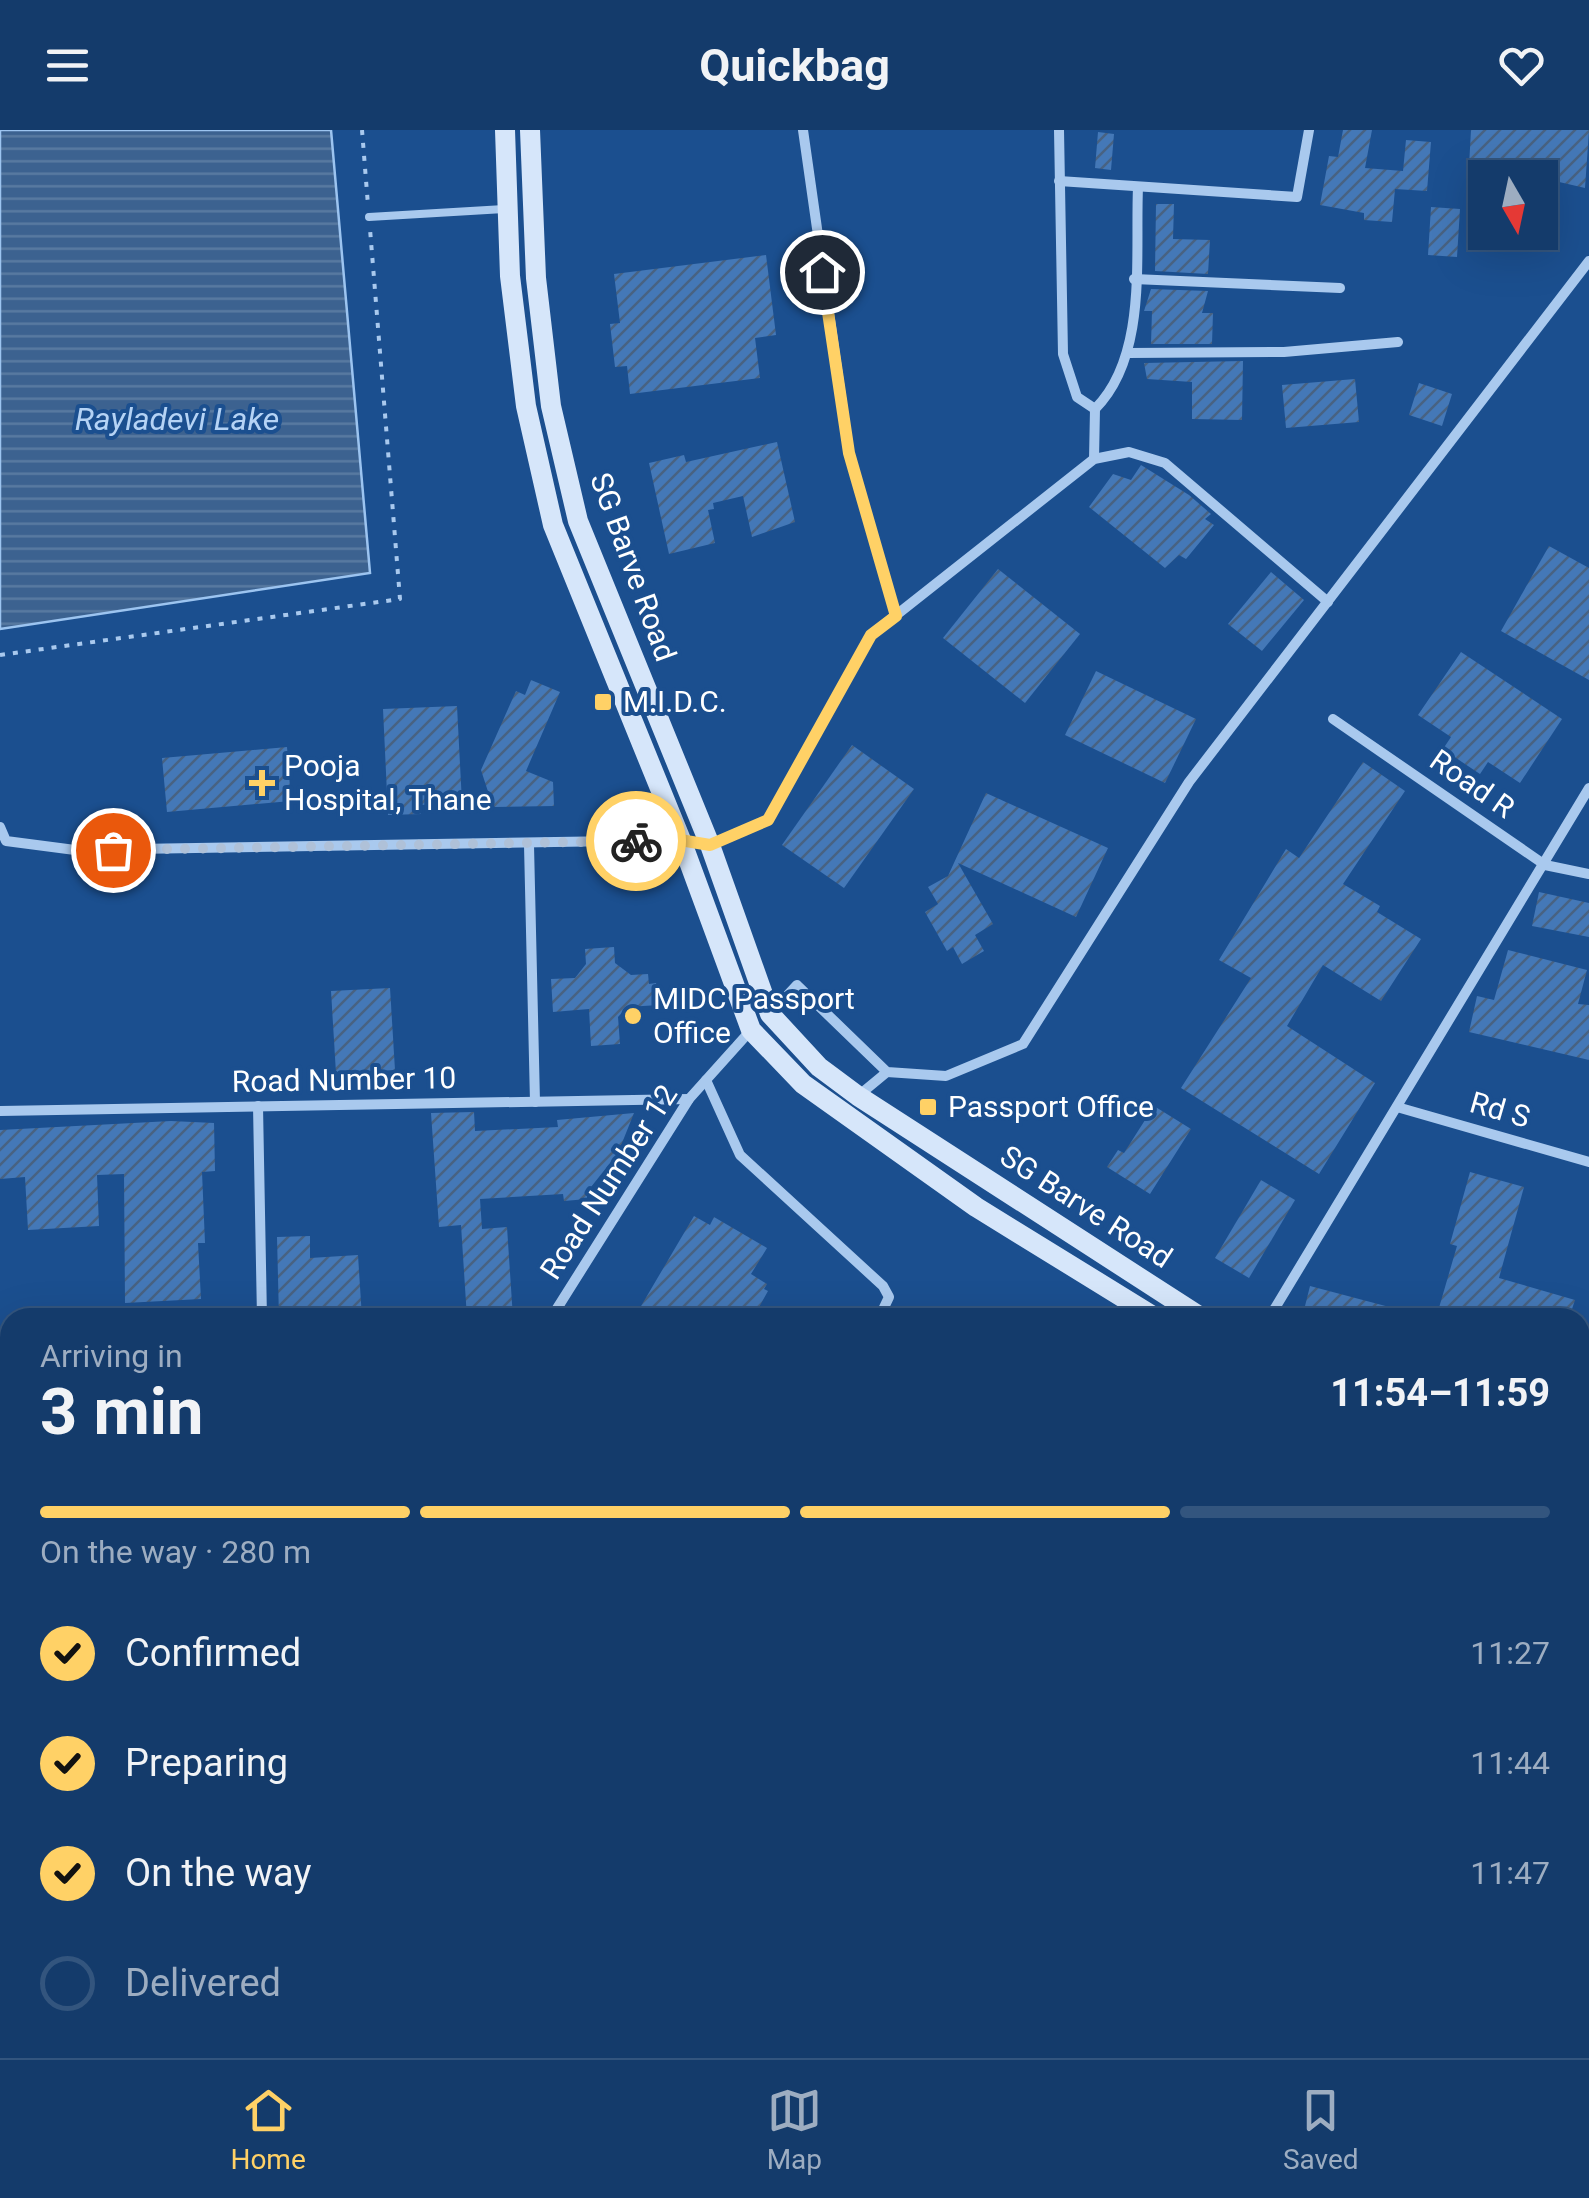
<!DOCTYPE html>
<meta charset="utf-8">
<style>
:root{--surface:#143b6b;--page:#1d4271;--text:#f1f3f6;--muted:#9dadc1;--line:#33557e;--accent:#ffd166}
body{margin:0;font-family:Roboto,sans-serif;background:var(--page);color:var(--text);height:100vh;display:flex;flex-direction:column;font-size:38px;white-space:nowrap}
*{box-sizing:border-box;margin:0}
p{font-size:32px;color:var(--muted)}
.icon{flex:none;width:55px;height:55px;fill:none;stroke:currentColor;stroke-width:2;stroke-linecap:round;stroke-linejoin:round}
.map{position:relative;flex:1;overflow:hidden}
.panel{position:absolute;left:0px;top:1178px;width:1590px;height:752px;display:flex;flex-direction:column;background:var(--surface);border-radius:30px 30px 0 0;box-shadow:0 10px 40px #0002,0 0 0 2px var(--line)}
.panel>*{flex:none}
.needle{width:65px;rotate:171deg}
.buttons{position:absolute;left:1468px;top:30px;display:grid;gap:20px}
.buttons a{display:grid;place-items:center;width:90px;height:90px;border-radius:0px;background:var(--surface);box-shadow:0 10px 40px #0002,0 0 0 2px var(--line);font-size:50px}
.pin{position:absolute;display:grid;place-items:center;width:85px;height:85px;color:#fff;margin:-42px;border:5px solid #fff;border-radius:50%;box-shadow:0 2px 10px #0007}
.courier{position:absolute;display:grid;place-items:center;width:100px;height:100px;margin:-50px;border:8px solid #ffd166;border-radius:50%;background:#fff;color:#222;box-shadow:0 2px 12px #0007}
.overview em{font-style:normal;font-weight:700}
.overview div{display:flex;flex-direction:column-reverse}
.overview{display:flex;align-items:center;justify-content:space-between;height:170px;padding:0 40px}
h1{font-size:65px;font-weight:700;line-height:75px}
.bar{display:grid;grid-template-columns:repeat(4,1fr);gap:15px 10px;align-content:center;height:120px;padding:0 40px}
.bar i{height:12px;border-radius:8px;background:var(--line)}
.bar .selected{background:var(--accent)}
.bar p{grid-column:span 4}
ol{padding:0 40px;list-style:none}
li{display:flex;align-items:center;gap:30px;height:110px}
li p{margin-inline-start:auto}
li .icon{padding:10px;border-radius:50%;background:var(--accent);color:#111;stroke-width:4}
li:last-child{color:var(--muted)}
li i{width:55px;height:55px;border:5px solid var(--line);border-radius:50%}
header{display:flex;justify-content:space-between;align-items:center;height:130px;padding:0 40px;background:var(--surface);font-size:45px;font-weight:700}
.tab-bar{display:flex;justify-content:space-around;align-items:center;height:140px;border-top:2px solid var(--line);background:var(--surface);font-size:28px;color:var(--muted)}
.tab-bar a{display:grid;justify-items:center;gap:5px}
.tab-bar .selected{color:var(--accent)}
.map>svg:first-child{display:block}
.water{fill:url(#water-rules);stroke:#9cc4f0;stroke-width:2.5}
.building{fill:url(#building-hatch)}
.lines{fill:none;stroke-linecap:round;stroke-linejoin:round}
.path{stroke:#a9c9ee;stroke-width:4;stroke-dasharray:5 8;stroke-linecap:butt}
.lane{stroke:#a9c9ee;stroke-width:8}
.street{stroke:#a9c9ee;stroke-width:10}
.secondary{stroke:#d6e6fa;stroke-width:20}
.done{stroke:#afc1d8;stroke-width:10;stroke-dasharray:0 18}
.route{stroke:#ffd166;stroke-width:12}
.poi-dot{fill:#ffd166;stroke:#1b4f8f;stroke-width:4}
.labels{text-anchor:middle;stroke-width:8;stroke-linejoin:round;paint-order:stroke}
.street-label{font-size:30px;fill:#fff;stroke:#1b4f8f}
.poi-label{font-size:30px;fill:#fff;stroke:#1b4f8f;text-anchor:start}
.water-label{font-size:32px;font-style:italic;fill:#b5d3f5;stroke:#1b4f8f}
</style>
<header><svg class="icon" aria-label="menu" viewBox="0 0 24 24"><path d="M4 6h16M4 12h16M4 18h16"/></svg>Quickbag<svg class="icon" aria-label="heart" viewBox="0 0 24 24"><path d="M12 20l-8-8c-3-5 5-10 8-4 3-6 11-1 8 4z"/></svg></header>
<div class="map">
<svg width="1589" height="1928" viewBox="0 0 1589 1928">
<defs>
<pattern id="water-rules" width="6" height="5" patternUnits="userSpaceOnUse" patternTransform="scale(2.5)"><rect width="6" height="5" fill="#3c6290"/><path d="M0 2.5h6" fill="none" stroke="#597aa1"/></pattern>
<pattern id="building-hatch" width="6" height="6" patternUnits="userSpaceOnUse" patternTransform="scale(2.5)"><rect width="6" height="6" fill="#4478b7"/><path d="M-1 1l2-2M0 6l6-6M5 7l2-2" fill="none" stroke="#486282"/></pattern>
</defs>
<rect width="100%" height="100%" fill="#1b4f8f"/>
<path class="water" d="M 0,0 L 331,0 L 370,443 L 0,499 Z"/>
<g class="building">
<path d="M 1343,0 L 1372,0 L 1365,38 L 1403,41 L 1406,10 L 1431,12 L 1427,61 L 1395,59 L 1392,92 L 1364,90 L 1364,83 L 1320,75 L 1329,26 L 1338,27 Z"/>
<path d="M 1471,0 L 1589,0 L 1585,58 L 1542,48 L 1485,48 L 1485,54 L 1468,54 Z"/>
<path d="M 1098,2 L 1114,4 L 1111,40 L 1095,38 Z"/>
<path d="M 1156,74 L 1174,74 L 1173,109 L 1210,110 L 1208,144 L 1155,141 Z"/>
<path d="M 1431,77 L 1460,79 L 1457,127 L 1428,125 Z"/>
<path d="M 766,125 L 776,205 L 755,208 L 760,248 L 630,264 L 627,236 L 615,237 L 610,194 L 620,193 L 614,144 Z"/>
<path d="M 1151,159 L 1208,161 L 1202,183 L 1213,183 L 1212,214 L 1151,214 L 1152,181 L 1144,181 Z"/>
<path d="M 1243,231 L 1242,290 L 1192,289 L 1192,252 L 1147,249 L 1144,233 Z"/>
<path d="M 1355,249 L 1359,292 L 1286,298 L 1282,255 Z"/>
<path d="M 1419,253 L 1452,264 L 1442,296 L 1409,285 Z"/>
<path d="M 777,312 L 795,392 L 752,407 L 743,366 L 713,373 L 714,379 L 708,380 L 715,413 L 669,424 L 649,333 L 684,325 L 686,332 Z"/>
<path d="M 1141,335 L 1189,365 L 1211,384 L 1205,389 L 1214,395 L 1186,429 L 1179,425 L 1165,438 L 1089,377 L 1113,344 L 1131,350 Z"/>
<path d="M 1549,416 L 1589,438 L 1589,550 L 1501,501 Z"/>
<path d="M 998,439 L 1080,504 L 1025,573 L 943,508 Z"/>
<path d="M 1271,442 L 1304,470 L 1262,521 L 1228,494 Z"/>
<path d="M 1461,522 L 1562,589 L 1520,653 L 1488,632 L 1480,644 L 1462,632 L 1443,619 L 1451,607 L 1418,585 Z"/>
<path d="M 1096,541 L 1196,589 L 1165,653 L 1065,605 Z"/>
<path d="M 531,550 L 560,562 L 526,641 L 553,652 L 554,676 L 493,677 L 481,640 L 516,561 L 525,565 Z"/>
<path d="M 457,576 L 462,673 L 420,675 L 421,684 L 388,685 L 383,579 Z"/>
<path d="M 852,615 L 914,659 L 844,758 L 782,715 Z"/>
<path d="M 287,617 L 291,671 L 167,682 L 162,628 Z"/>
<path d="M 1363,632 L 1405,661 L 1343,754 L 1380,776 L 1377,782 L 1421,809 L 1381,871 L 1323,835 L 1287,896 L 1375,953 L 1319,1044 L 1181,958 L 1251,848 L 1219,830 L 1286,719 L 1299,728 Z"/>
<path d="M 986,663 L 1108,718 L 1076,787 L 958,733 L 993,794 L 975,805 L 984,821 L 962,834 L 953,817 L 947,821 L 925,782 L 938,774 L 928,757 L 948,746 Z"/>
<path d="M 1539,762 L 1589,773 L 1589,807 L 1532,796 Z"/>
<path d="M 614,817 L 615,833 L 631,845 L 648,844 L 649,854 L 656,853 L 659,875 L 627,877 L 618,887 L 620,914 L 591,916 L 589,879 L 553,882 L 551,849 L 575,848 L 586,834 L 585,819 Z"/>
<path d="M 1508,820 L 1587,840 L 1578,874 L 1589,875 L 1589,930 L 1469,902 L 1477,866 L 1494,870 Z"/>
<path d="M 390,858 L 395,940 L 336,943 L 331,861 Z"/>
<path d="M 1154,976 L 1191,999 L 1150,1064 L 1107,1037 L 1118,1020 L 1124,1023 Z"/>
<path d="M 474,982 L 475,1001 L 558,997 L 557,990 L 634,983 L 618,1023 L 587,1062 L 587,1069 L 564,1071 L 563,1064 L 480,1069 L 482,1099 L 507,1097 L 513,1188 L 467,1188 L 461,1095 L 439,1097 L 431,983 Z"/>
<path d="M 171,991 L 214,993 L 215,1041 L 202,1042 L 205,1113 L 198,1113 L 201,1169 L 125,1173 L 124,1044 L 97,1045 L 99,1096 L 28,1100 L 25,1047 L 0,1049 L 0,1000 Z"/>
<path d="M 1470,1042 L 1524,1057 L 1499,1148 L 1575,1170 L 1569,1188 L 1436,1188 L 1457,1116 L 1450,1114 Z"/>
<path d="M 1261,1050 L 1295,1070 L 1249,1148 L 1215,1128 Z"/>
<path d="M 694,1086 L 710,1095 L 714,1087 L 767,1118 L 751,1144 L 767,1154 L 764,1159 L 768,1161 L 753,1188 L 634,1188 Z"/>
<path d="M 310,1106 L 310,1128 L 358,1125 L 362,1188 L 279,1188 L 277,1107 Z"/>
<path d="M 1310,1156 L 1412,1183 L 1412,1188 L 1302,1188 Z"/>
</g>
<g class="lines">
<g class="path">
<path d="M 362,0 L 368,75"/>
<path d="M 0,525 L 400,469 L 370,99"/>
</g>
<g class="lane">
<path d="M 369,87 L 504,79"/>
<path d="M 0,1393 L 10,1392"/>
</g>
<g class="street">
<path d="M 803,0 L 849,323 L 896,486"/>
<path d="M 1059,0 L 1063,224 L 1077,267 L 1095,279"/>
<path d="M 1059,51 L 1297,67 L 1309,0"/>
<path d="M 1134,149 L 1340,158"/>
<path d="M 1128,223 L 1284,222 L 1398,212"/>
<path d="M 1094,329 L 1095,279 C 1148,226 1135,127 1138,57"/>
<path d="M 1333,589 L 1545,735 L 1589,744"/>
<path d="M 0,697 L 6,711 L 75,720 L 681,710 L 710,715 L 768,690 L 871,505 L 1094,329 L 1129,322 L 1165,333 L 1328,472"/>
<path d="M 529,715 L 535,972"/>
<path d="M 771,883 L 797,855 L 887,942 L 946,946 L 1023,914 L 1189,652 L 1589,131"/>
<path d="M 706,950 L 740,1025 L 883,1156 L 889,1167 L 879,1188"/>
<path d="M 858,966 L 887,942"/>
<path d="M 258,976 L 262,1188"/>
<path d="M 1397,977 L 1589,1032"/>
<path d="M 0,981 L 689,969"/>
<path d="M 551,1188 L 689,969 L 751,900"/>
<path d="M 1269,1188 L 1589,658"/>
<path d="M 0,1412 L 6,1608 L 0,1607"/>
<path d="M 1580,1569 L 1589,1571"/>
<path d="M 0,1781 L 10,1782"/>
<path d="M 1191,1920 L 1226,1928"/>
<path d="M 425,1928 L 429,1920"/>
<path d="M 1432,1928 L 1434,1920"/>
</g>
<g class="secondary">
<path d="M 505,0 L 510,146 L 526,276 L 553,395 L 681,710 L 751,900 L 803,954 L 976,1077 L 1156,1188"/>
<path d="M 530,0 L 536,148 L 551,276 L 578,391 L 710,715 L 770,884 L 819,937 L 858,966 L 1202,1188"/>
<path d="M 1580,1294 L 1589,1295"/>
<path d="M 1580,1318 L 1589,1319"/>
<path d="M 968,1928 L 971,1920"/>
</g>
</g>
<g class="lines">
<path class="done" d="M 113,720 L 636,711"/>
<path class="route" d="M 636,711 L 680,710 L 710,715 L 768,690 L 871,505 L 896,486 L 849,323 L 822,142"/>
</g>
<g class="poi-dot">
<rect x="593" y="562" width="20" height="20" rx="5"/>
<path d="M257 638h10v10h10v10h-10v10h-10v-10h-10v-10h10z"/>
<circle cx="633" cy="886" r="10"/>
<rect x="918" y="967" width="20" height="20" rx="5"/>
</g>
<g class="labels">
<g class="street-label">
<text transform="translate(633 437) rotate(70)" y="10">SG Barve Road</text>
<text transform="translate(1472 654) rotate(35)" y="10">Road R</text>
<text transform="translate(344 950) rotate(-1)" y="10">Road Number 10</text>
<text transform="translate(1500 980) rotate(16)" y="10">Rd S</text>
<text transform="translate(609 1052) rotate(-57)" y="10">Road Number 12</text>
<text transform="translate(1086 1077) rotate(33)" y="10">SG Barve Road</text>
</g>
<g class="poi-label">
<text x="623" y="582">M.I.D.C.</text>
<text x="284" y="646">Pooja<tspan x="284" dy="34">Hospital, Thane</tspan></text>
<text x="653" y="879">MIDC Passport<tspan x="653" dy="34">Office</tspan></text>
<text x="948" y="987">Passport Office</text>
</g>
<g class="water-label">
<text x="177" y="300">Rayladevi Lake</text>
</g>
</g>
</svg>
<div class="buttons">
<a><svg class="needle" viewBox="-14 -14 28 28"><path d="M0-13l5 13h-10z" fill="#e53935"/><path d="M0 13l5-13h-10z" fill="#9dadc1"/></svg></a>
</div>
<div class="pin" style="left:113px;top:720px;background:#ea580c"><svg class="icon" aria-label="bag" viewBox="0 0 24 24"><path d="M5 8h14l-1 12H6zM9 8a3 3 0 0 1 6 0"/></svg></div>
<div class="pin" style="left:822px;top:142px;background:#1f2937"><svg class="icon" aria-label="home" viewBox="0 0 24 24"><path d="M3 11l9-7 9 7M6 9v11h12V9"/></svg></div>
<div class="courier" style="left:636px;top:711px"><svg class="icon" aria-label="bike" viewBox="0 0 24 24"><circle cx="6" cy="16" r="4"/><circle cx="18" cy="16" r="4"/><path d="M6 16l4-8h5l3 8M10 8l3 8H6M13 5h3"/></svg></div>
<section class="panel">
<div class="overview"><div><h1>3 min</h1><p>Arriving in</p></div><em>11:54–11:59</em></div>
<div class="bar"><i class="selected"></i><i class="selected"></i><i class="selected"></i><i></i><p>On the way · 280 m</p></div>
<ol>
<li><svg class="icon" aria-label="check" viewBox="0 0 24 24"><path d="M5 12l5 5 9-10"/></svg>Confirmed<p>11:27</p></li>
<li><svg class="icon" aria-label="check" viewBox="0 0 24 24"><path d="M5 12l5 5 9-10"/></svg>Preparing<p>11:44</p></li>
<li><svg class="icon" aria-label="check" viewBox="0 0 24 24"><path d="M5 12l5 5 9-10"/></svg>On the way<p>11:47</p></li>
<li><i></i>Delivered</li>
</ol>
</section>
</div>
<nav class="tab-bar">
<a class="selected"><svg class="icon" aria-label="home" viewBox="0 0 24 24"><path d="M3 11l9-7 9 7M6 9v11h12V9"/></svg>Home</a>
<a><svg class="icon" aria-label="map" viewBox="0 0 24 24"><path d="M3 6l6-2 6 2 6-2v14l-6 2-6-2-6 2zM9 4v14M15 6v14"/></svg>Map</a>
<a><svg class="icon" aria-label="saved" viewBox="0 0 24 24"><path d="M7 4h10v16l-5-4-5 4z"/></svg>Saved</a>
</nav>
